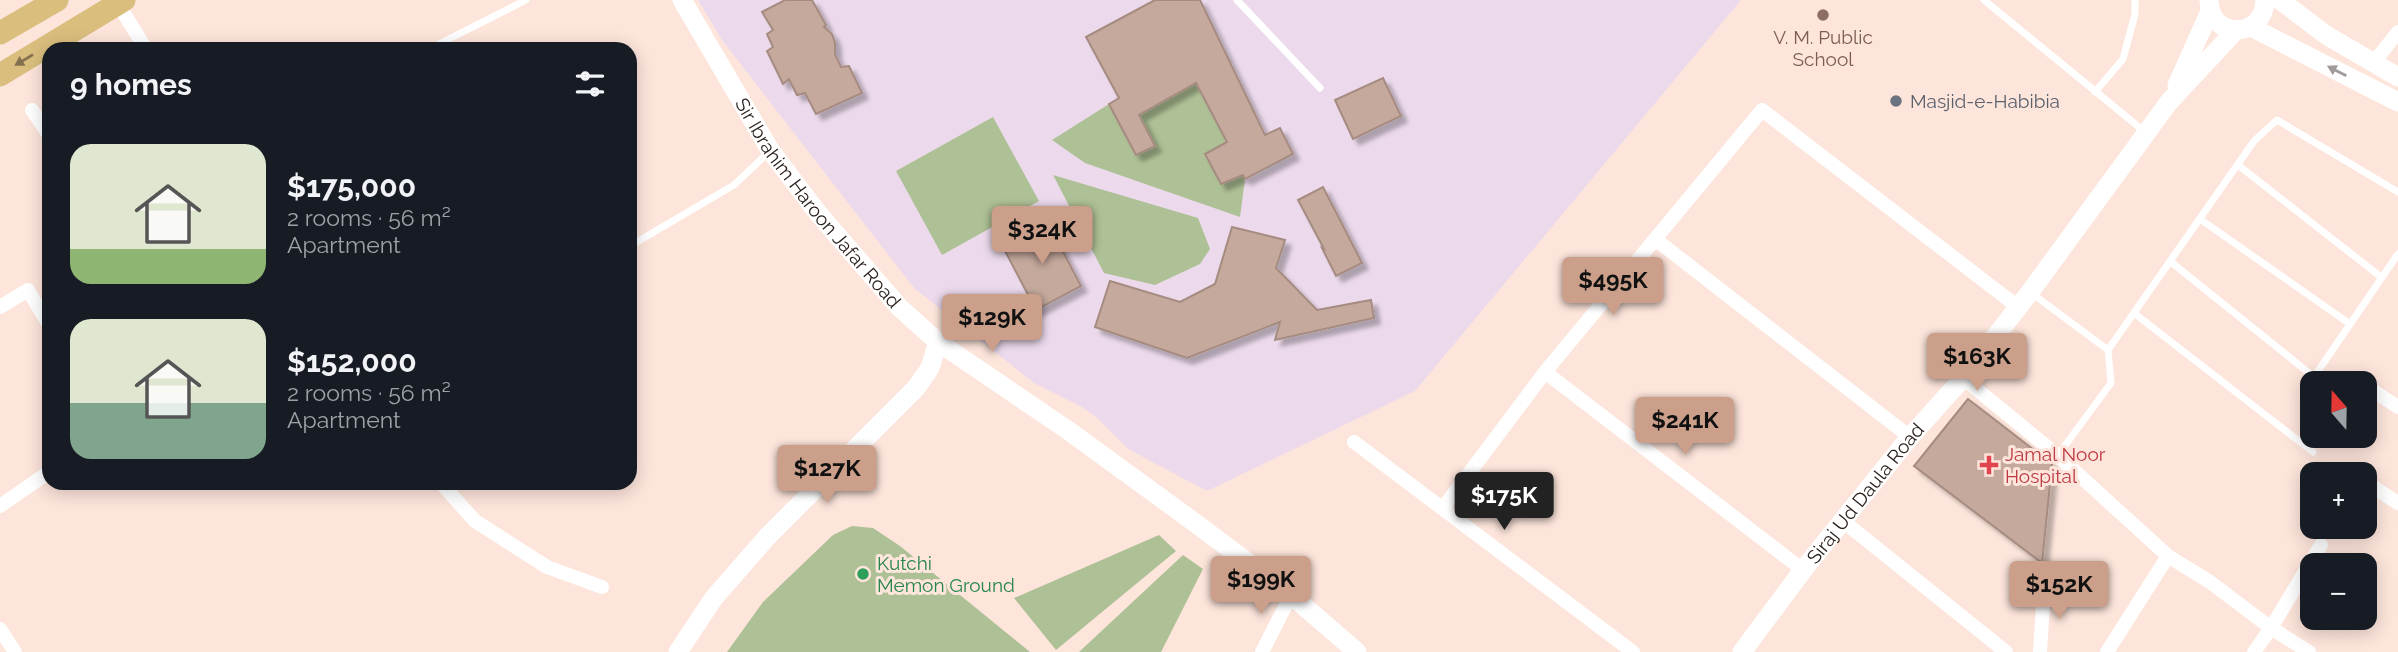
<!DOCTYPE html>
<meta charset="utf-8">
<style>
:root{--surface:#171b24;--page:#242831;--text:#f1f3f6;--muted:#9ea1a6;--accent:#cb9f8a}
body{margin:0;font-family:Raleway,sans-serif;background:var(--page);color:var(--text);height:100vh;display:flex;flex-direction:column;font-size:26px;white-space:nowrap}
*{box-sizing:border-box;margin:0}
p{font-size:23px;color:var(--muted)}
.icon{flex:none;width:38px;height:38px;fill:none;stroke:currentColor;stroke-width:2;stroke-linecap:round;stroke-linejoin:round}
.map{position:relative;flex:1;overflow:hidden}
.sheet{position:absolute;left:42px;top:42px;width:595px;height:448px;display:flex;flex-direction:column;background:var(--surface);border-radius:21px;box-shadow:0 4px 18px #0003}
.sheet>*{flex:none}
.needle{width:46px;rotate:340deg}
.tools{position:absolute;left:2300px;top:371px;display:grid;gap:14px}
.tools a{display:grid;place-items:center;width:77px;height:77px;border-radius:14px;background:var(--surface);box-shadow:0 4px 18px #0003;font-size:35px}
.price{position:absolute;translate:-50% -60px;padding:0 16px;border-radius:7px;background:var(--accent);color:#111;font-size:23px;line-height:46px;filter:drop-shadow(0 2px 4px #0008)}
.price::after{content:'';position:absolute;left:50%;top:42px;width:21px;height:16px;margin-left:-10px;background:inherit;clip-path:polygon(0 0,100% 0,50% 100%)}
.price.on{background:#222;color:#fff}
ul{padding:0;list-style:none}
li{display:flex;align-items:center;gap:21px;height:175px;padding:0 28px}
li span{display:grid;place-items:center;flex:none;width:196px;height:140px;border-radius:21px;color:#555}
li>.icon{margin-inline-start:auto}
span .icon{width:84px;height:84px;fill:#fffc;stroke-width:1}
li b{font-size:30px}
h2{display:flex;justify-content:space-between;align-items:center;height:84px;padding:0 28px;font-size:30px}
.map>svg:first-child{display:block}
.education{fill:#ecdaec}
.green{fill:#aec095}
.building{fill:#c5a99d;stroke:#a58b80;stroke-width:2;filter:url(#shadow)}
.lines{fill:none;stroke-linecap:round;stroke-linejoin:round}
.lane{stroke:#fff;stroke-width:7}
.street{stroke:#fff;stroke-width:14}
.secondary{stroke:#fff;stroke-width:19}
.primary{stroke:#dabe7e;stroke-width:23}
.oneway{fill:#83704e}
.oneway2{fill:#a09b99}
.education-dot{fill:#8d6e63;stroke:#fde5db;stroke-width:2.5}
.worship-dot{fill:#6b7280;stroke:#fde5db;stroke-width:2.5}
.health-dot{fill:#e0444e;stroke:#fde5db;stroke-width:2.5}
.leisure-dot{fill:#2e9e5b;stroke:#fde5db;stroke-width:2.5}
.labels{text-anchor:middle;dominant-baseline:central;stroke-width:6;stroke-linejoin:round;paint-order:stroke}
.education-label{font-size:19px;fill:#785e54;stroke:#fde5db}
.worship-label{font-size:19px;fill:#5b616d;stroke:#fde5db;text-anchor:start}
.street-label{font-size:19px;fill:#2c211d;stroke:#fde5db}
.health-label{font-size:19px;fill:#be3a42;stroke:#fde5db;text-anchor:start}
.leisure-label{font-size:19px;fill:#27864d;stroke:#fde5db;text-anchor:start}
</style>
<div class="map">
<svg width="2398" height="652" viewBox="0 0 2398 652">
<defs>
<filter id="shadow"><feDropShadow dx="6" dy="6" stdDeviation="2" flood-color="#0004"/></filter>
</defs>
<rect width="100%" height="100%" fill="#fde5db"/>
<path class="education" d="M698 0H1741L1415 391 1207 491 1128 449 1096 417 1082 407 1034 383 914 288 722 40Z"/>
<path class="green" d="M1196 83 1227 142 1205 155 1221 184 1243 175 1245 179 1240 217 1085 163 1052 140 1109 104 1136 154 1155 146 1139 115Z
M993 117 1039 201 942 255 896 171Z
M1053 175 1198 218 1210 249 1200 264 1155 285 1104 273Z
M852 526 873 528 900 546 1030 652H727L763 602 833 535Z
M1159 535 1176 551 1056 650 1014 598Z
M1183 555 1203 569 1161 652H1079Z"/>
<path class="building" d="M785 0H812L826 25 824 27 832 34 835 43V54L841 67 849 66 862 93 816 114 805 93 797 95 789 79 783 84 767 51 773 47 767 34 773 30 762 12Z
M1155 0H1200L1265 135 1280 128 1293 154 1245 179 1243 175 1221 184 1205 154 1227 142 1196 83 1139 115 1155 146 1136 155 1109 104 1119 98 1086 37Z
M1383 78 1401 116 1353 139 1335 100Z
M1323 187 1362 263 1336 276 1322 248 1324 249 1298 200Z
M1048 223 1081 286 1036 310 1003 247Z
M1232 227 1285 240 1276 268 1317 310 1371 300 1374 318 1275 340 1280 322 1187 358 1095 327 1110 281 1180 302 1215 284Z
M1968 399 2052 464 2042 563 1914 466Z"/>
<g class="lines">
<path class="lane" d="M1237 0 1320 88
M1984 0 2145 132
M429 49 526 0
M2095 92 2123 59 2135 14V0
M2238 165 2381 277
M2200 219 2350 324
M630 246 734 185 770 151
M2171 262 2314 377 2398 254
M2030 292 2108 350 2111 383 2058 455
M2134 313 2313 452
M2108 350 2254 141 2277 120 2398 192"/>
<path class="street" d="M118 4 146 49
M2374 62 2398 32
M32 110 49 135
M1655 239 1910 437
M0 307 28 290 49 325
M1545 372 1803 570
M1963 378 2057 455 2168 556 2210 582 2271 628 2309 652
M2375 392 2398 407
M1354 442 1633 652
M2364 481 2398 503
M441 483 475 521 547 567 602 587
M0 506 49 472
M1443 508 1545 372 1762 110 2018 307
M1843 521 2006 652
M0 629 15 652
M1262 652 1291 595
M2040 652 2044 589
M2107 652 2168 556
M2254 652 2271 628 2321 545"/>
<g class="secondary">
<path id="s1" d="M682 0 770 150 817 212 899 307 938 342 1069 431 1198 525 1291 595 1357 652"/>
<path d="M2280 0 2326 35 2398 77"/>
<path d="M2209 1C2210 39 2264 40 2265 0"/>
<path d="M2251 27 2398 102"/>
<path d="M2177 85 2210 11"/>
<path d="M678 652 713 599 767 537 916 388 930 368 938 342"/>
<path id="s2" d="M1742 652 1803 570 1910 437 1963 378 2030 292 2169 102 2236 30"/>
</g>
<path class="primary" d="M0 33 57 0
M0 75 124 0"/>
</g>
<defs><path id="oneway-solid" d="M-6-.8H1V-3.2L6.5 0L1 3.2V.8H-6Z" transform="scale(1.75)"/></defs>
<use class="oneway" href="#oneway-solid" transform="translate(24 60) rotate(149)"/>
<use class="oneway2" href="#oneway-solid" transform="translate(2337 71) rotate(-153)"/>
<circle class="education-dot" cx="1823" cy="15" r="7"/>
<circle class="worship-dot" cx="1896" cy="101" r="7"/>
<path class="health-dot" d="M1985.5 454.5h7v7h7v7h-7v7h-7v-7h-7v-7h7z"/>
<circle class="leisure-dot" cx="863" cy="574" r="7"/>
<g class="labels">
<g class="education-label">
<text x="1823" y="37">V. M. Public<tspan x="1823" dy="22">School</tspan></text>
</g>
<g class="worship-label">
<text x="1910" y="101">Masjid-e-Habibia</text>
</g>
<g class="street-label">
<text stroke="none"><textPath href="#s1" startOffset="245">Sir Ibrahim Haroon Jafar Road</textPath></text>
<text stroke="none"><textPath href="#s2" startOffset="201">Siraj Ud Daula Road</textPath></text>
</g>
<g class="health-label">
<text x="2005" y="454">Jamal Noor<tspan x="2005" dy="22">Hospital</tspan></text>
</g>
<g class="leisure-label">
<text x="877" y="563">Kutchi<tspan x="877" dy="22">Memon Ground</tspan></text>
</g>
</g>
</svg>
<div class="tools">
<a><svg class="needle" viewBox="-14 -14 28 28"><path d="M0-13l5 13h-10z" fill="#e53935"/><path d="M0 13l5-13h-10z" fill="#9ea1a6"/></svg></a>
<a>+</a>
<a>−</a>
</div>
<b class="price" style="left:1042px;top:266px">$324K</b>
<b class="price" style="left:1613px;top:317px">$495K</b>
<b class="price" style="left:992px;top:354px">$129K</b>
<b class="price" style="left:1977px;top:393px">$163K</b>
<b class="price" style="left:1685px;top:457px">$241K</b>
<b class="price" style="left:827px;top:505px">$127K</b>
<b class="price on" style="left:1504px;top:532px">$175K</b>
<b class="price" style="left:1261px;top:616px">$199K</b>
<b class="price" style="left:2059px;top:621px">$152K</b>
<section class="sheet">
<h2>9 homes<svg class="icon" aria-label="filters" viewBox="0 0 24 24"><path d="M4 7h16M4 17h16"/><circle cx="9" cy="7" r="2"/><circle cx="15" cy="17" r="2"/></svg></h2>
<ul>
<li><span style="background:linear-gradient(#dfe7d0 75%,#8fb573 0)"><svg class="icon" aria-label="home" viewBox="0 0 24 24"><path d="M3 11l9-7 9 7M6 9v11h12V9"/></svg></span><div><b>$175,000</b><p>2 rooms · 56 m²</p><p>Apartment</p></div></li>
<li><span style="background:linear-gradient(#dfe7d0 60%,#7fa58c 0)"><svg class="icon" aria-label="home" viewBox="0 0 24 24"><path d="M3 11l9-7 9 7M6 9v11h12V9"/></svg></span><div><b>$152,000</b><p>2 rooms · 56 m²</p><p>Apartment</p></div></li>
</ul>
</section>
</div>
